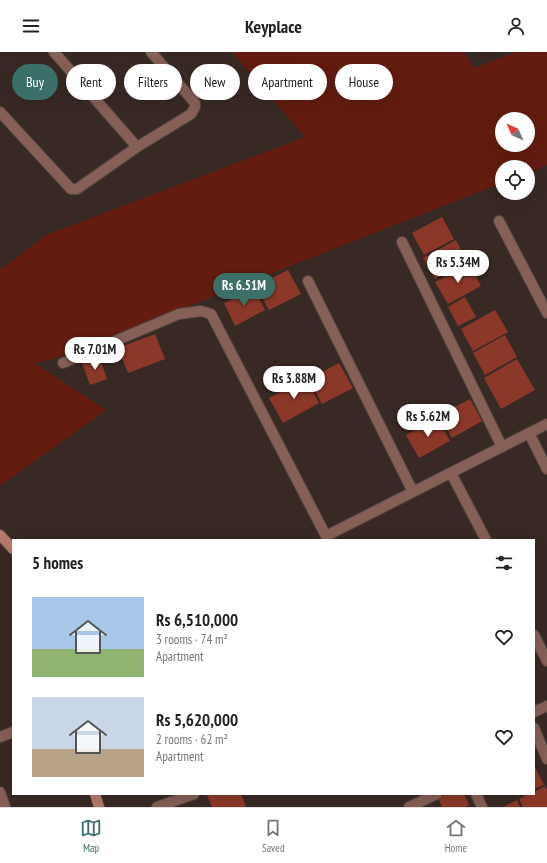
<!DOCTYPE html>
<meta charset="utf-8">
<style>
:root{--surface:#fff;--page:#f6f6f6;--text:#222;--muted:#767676;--line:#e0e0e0;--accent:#3b6f68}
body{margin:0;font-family:"PT Sans Narrow",sans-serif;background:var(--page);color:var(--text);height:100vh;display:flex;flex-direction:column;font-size:15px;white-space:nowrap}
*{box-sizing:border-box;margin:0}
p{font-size:13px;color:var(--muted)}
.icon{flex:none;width:22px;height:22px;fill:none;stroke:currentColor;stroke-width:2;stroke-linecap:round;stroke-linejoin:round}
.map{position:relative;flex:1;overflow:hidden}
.panel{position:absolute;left:12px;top:487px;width:523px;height:256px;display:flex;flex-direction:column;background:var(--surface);border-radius:0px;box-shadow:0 4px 16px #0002}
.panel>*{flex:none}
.hud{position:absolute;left:12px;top:12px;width:523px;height:36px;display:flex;gap:8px}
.needle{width:26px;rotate:315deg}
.tools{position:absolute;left:495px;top:60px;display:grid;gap:8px}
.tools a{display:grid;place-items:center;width:40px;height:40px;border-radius:50%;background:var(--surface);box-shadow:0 4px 16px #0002;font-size:20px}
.price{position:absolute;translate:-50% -34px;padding:0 9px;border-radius:14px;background:#fff;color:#222;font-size:13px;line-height:26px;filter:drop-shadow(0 1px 2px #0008)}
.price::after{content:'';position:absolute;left:50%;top:24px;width:12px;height:9px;margin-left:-6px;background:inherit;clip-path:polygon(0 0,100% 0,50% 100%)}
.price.selected{background:var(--accent);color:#fff}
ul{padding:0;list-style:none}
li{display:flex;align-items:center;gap:12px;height:100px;padding:0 20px}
li span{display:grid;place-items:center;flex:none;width:112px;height:80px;border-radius:0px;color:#555}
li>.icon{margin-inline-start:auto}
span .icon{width:48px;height:48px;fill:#fffc;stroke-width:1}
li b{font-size:17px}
h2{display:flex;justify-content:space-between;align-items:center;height:48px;padding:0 20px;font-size:17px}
.tag{padding:0 14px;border-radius:18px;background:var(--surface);box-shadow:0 4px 16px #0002;font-size:14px;line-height:36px}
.tag.selected{background:var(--accent);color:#fff}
header{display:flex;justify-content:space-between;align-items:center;height:52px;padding:0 20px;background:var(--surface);font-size:18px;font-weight:700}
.tabs{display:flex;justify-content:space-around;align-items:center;height:56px;border-top:1px solid var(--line);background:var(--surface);font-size:11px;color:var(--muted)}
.tabs a{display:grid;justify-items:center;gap:2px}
.tabs .selected{color:var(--accent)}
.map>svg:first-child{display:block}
.green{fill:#631c0f;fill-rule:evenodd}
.building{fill:#8c3828}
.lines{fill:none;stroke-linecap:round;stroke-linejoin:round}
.street-casing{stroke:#544541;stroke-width:12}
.secondary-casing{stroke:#544541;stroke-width:12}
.street{stroke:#865f56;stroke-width:10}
.secondary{stroke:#b7796c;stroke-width:10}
</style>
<header><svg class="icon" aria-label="menu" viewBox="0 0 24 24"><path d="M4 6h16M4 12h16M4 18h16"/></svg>Keyplace<svg class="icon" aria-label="person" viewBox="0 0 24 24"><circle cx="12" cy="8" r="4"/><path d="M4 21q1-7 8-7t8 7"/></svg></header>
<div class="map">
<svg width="547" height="755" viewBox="0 0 547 755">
<rect width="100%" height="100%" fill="#392925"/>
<path class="green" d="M232 0H464L474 16 516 0H547V113L528 121V115H502V131L53 307 34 311 106 358 0 434V216H3L46 183 305 85ZM502 67H528V93H502Z"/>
<path class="building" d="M442 165 454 187 424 203 412 181Z
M456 188 467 210 435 227 423 206Z
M469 212 481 234 448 252 435 230Z
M288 218 301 242 269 258 256 234Z
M254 236 265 258 235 274 224 251Z
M465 245 476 265 458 274 448 255Z
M495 258 508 280 473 299 461 277Z
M155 282 165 307 128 321 118 296Z
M505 283 517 305 485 323 473 301Z
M99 304 107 327 90 333 82 311Z
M517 307 535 338 501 357 484 326Z
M339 311 353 336 322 352 309 327Z
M305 326 319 351 283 371 269 346Z
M470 347 482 369 452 386 440 363Z
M437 366 450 389 419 406 406 383Z
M535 715 544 733 534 737V716Z
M545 734 547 738V755H523L519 747 529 742H534V740Z
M210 742H241L246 754 243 755H212L207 743Z
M447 742H464L469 753 465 755H442L438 746Z
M517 748 520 755H503Z"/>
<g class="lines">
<g class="street-casing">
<path id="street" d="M54 0 137 95
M0 60 71 137H77L137 95 191 62 195 55V51L151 0
M499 169 547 261
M402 190 502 395
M308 229 413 440
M63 311 179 262 201 259 211 262 326 484 547 372
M529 381 547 417
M451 421 486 488
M534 583 547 609
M534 660 547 654
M534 676 547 707
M0 685 13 680
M0 740 5 755
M476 742 482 755
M157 755 194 742
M409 755 437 742"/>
</g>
<g class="secondary-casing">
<path id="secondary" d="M0 483 13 497
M95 742 99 755"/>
</g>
<use href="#street" class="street"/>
<use href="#secondary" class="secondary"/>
</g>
</svg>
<div class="tools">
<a><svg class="needle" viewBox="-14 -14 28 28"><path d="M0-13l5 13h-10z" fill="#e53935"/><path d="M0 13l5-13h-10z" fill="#767676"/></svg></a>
<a><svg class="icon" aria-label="locate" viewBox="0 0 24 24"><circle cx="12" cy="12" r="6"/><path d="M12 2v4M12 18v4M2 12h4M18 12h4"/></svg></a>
</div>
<b class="price" style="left:458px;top:232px">Rs 5.34M</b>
<b class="price selected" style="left:244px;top:255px">Rs 6.51M</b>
<b class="price" style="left:95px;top:319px">Rs 7.01M</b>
<b class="price" style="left:294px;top:348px">Rs 3.88M</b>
<b class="price" style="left:428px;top:386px">Rs 5.62M</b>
<div class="hud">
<a class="tag selected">Buy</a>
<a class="tag">Rent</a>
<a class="tag">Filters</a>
<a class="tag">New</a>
<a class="tag">Apartment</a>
<a class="tag">House</a>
</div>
<section class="panel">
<h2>5 homes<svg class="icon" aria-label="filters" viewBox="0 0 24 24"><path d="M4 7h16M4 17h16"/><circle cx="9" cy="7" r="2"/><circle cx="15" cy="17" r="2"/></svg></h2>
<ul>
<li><span style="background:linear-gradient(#a9c7e8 65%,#8fb573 0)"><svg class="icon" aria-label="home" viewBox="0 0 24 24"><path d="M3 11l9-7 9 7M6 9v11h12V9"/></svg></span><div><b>Rs 6,510,000</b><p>3 rooms · 74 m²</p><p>Apartment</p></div><svg class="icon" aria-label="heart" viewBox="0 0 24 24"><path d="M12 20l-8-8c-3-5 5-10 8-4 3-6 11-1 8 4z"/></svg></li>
<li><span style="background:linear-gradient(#c9d6e8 65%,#b9a48a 0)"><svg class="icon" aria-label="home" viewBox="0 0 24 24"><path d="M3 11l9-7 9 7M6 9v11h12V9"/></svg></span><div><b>Rs 5,620,000</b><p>2 rooms · 62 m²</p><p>Apartment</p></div><svg class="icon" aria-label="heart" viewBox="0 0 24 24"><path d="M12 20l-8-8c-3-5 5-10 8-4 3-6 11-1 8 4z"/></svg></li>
</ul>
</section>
</div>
<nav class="tabs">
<a class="selected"><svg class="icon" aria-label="map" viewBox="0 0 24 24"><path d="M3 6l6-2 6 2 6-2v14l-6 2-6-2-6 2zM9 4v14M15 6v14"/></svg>Map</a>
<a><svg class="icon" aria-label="saved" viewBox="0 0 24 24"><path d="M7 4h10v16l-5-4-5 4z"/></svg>Saved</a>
<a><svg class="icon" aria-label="home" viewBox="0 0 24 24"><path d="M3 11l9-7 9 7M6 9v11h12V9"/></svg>Home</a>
</nav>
